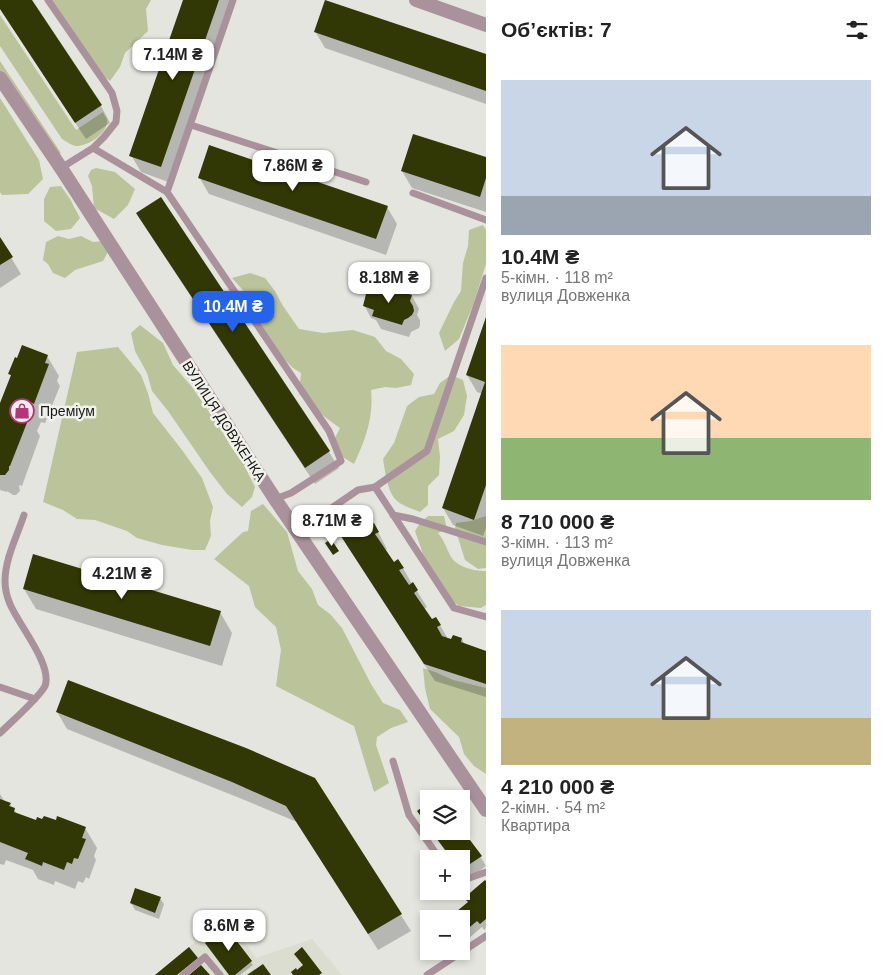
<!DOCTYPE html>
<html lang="uk">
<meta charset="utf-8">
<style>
:root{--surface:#fff;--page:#f6f6f6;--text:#222;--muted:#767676;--accent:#2563eb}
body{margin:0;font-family:Arial,sans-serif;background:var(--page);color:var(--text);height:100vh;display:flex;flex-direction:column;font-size:19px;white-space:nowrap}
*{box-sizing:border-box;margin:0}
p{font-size:16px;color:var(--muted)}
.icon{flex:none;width:28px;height:28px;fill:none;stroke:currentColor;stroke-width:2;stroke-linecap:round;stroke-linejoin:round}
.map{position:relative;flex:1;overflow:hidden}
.side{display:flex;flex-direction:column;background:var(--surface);width:400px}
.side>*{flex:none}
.tools{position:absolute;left:420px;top:790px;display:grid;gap:10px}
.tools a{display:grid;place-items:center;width:50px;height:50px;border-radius:0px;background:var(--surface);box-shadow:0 2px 8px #0003;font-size:25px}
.price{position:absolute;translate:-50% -42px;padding:0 11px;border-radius:10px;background:#fff;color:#222;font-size:16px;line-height:32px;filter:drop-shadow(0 1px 2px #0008)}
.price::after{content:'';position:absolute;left:50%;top:30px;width:15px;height:11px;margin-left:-8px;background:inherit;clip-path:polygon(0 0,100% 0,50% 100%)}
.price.current{background:var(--accent);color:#fff}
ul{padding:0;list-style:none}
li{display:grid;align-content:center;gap:10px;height:265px;padding:0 15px}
li span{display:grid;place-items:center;height:155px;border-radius:0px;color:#555}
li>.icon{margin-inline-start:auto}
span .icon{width:90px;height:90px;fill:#fffc;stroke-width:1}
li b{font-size:21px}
h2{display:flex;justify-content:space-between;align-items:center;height:60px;padding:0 15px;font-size:21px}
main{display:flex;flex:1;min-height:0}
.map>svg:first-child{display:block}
.built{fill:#daddcf}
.green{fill:#bbc39a}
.shadow{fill:#0003}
.building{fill:#313805}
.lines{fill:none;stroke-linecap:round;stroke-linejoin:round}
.lane{stroke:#aa929c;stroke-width:7}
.street{stroke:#aa929c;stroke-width:14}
.labels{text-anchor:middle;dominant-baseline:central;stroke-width:5;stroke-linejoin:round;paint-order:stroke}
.poi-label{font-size:14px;fill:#181816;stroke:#f1f2ec;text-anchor:start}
.street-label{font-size:14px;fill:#181816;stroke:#f1f2ec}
</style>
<main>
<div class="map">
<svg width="486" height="975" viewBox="0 0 486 975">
<rect width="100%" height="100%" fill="#e4e5df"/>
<path class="built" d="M227 916 256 958 312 939 342 975H155Z"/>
<path class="green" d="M49 0H151L146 9 148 31 125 53 120 67 110 81 102 75Z
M0 15 76 130 103 112C103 113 107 119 107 119 109 133 88 146 76 146 71 145 67 142 62 139L0 46Z
M0 61 61 153 59 154 53 150 0 71Z
M0 98 39 160 43 179 28 194 2 195 0 192Z
M96 168 115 172 135 189 128 205 114 219 94 208 92 186 88 176 91 170Z
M61 186 70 199 80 218 71 229 56 231 44 221V199L50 187Z
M483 225 486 230V264L473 305 459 339 445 351 439 333 454 302 461 291 463 263 468 246 469 230Z
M58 236 69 239 81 236 93 242 105 241 110 248 103 261 75 270 65 278 53 273 48 264 43 260 46 242Z
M250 273 265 278 275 291 283 306 299 329 323 333 353 330 375 337 386 351 401 359 414 374 411 385 396 388 385 387 371 390C374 417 365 441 354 464L341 456 335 438 340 428C325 418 312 406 299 394L301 373 293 368 282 357 259 328V310L251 299 232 278Z
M140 325 163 343 173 365 192 387 219 426 231 447 243 463 255 487 252 497 242 507 227 494 210 472 168 411 152 391 147 373 135 351 131 333Z
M118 347 141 375 148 393 153 413 182 450 202 478 213 507 210 521 211 536 205 550H192L162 545 137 538 127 531 95 520 77 519 63 510 43 502 77 352Z
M451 375 463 380 467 396 464 415 454 431 438 439 440 457 439 475 428 486V505L420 512C413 509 402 506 396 500 387 491 385 470 383 459L394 443 407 406 419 397 434 394 440 383Z
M263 504 287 532 298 571 312 589 318 605 330 614 342 628 371 684 383 703 400 710 408 722 391 728 377 737 376 745 389 783 374 792 354 726 276 686 281 650 276 627 255 607 249 586 214 559 243 532 248 531 251 511Z
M428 516H444L447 529 438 533C444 540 446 547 450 555 456 567 473 571 486 571V605L481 608 459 606 444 594 425 560 415 531 420 523Z
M486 516V568L478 569 465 560 455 528 456 523 471 521Z
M423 668 435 672 453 680 486 688V774L474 766 464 754 459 737 430 709 425 688Z"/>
<path class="shadow" d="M0 0H31L101 106 110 123 86 139 0 9Z
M184 0H234L171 183 141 172 131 155Z
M315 31 486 56V104L325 48Z
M486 158V212L412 188 402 171Z
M199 177 387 207 397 224 386 255 209 194Z
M137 214 329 452 339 468 315 484 147 230Z
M0 239 21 274 0 288Z
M381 291 412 296 419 309 417 315 420 320V325L419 328 411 332 409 337 381 329 376 320 371 318 364 305Z
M486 320V528L483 536 453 525 443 508 483 394 477 392 467 375Z
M47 356 59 376 57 381 60 386 45 423 41 422 37 431 40 436 22 486 19 485 20 491 16 495H13L7 491V492L0 490V407L12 377 10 374Z
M370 527 378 532 387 549 385 550 394 564 403 568 412 584H413L417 591 427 607 424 609 431 621 440 625 448 639 452 640 462 639 465 645 486 652V697L435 681 346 544Z
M24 589 220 612 232 633 222 666 36 609Z
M57 712 314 779 411 931 378 950 297 822 242 799 67 729Z
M0 794 5 802 10 804 17 814 37 821 85 828 97 848 94 856 96 860 89 879 86 877 83 883 78 881 75 889 55 881 54 885 38 879 33 870 6 860 4 865 0 864Z
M431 831H461L480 856 486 866 467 880 461 872V859H451Z
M486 883V928L484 930 482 927 469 938 461 929 469 903Z
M160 898 164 904 159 919 135 910 131 903Z
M226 929 253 965 240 975H230Z"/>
<path class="building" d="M0 0H32L102 105 75 123 0 9Z
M183 0H219L161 167 129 156Z
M325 0 486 54V91L314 32Z
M413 134 486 157V178L480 197 401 171Z
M209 145 388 206 376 239 198 178Z
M161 197 330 451 305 468 136 213Z
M0 237 13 257 0 265Z
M382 285 412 295 410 301 413 306 414 311 412 315 408 318 404 320 402 325 372 316 374 310 363 306 368 286 380 290Z
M486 317V485L474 520 442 508 485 382 466 375Z
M22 345 48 355 45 363 49 364 34 404 30 402 25 413 30 415 10 466H9V470L5 475H0V403L11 375 8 374 15 357 17 358Z
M360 510 370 525 374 523 379 532 375 534 394 562 398 559 404 568 399 570 409 585 413 582 418 590 414 593 432 619 436 617 441 625 437 627 442 636 451 639 453 635 462 638 461 642 486 651V684L424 664 335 527Z
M331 539 339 551 333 555 325 543Z
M33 554 221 611 210 646 23 589Z
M68 680 246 748 315 778 402 914 368 934 286 806 232 782 56 712Z
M0 799 11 803 9 806 15 808 14 812 36 820 37 817 42 819 44 816 56 820 57 816 86 827 82 838 86 839 78 859 74 858 72 864 67 862 64 870 43 862 42 866 25 859 28 853 0 842Z
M429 802V828L417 811Z
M461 828 482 856 461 870V859H452L431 831H461Z
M485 880 486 881V919L480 924 477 921 464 932 461 929V919H453L451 916 468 902 464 898Z
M135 888 161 897 155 913 130 903Z
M226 927 252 961 235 975H229L205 943Z
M189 947 198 958 177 975H155Z
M302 947 322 973 319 975H293L291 972 296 968 297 970 303 965 294 954Z
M263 964 271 975H247Z
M201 965 210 975H189Z"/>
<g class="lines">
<path class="lane" d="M48 0 112 93 117 111 116 122 104 137 93 148 61 168
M191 125 366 182
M93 148 167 192 233 0
M167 192 329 431 341 461 291 493 275 499
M413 193 486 220
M375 487 427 451 486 278
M393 515 413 519 486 542
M297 533 311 522 358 490 375 487 454 608 486 617
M0 687 35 699
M0 733C11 722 39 698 45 686 53 665 18 624 10 604 7 597 5 588 5 581 5 559 17 536 24 515
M393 761 409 815 440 859
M461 881 486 872
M183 975 205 957 220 975
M427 975 486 936"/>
<path class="street" d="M416 0 486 25
M0 78 61 168 275 499 486 810"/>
</g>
<defs>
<g id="shop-ring" transform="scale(1.25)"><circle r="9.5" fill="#f1f2ec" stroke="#b8347a" stroke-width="1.5"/><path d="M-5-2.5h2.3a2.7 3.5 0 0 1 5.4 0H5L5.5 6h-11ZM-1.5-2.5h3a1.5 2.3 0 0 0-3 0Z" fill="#b8347a"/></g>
</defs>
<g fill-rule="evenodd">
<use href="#shop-ring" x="22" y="411"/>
</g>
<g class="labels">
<g class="poi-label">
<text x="40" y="411">Преміум</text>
</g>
<g class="street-label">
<text transform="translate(224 421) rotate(57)">ВУЛИЦЯ ДОВЖЕНКА</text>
</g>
</g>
</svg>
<div class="tools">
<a><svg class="icon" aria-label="layers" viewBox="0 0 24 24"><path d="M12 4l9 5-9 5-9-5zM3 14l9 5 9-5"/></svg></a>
<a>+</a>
<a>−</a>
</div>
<b class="price" style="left:173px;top:81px">7.14M ₴</b>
<b class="price" style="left:293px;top:192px">7.86M ₴</b>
<b class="price" style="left:389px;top:304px">8.18M ₴</b>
<b class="price current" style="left:233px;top:333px">10.4M ₴</b>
<b class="price" style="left:332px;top:547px">8.71M ₴</b>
<b class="price" style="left:122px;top:600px">4.21M ₴</b>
<b class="price" style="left:229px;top:952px">8.6M ₴</b>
</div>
<section class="side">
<h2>Об’єктів: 7<svg class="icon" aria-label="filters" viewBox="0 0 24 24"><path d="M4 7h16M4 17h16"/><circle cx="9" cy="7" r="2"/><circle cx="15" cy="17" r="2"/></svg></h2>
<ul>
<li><span style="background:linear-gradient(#c9d6e8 75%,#9aa5b1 0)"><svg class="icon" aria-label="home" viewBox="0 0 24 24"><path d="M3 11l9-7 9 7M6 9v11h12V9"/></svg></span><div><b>10.4M ₴</b><p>5-кімн. · 118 m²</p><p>вулиця Довженка</p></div></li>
<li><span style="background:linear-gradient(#ffd9b3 60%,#8fb573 0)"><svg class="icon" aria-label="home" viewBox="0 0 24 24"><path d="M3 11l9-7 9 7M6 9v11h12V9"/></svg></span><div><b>8 710 000 ₴</b><p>3-кімн. · 113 m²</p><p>вулиця Довженка</p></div></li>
<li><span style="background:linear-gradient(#c9d6e8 70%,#c2b280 0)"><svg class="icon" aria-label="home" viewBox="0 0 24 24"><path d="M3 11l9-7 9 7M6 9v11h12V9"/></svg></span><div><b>4 210 000 ₴</b><p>2-кімн. · 54 m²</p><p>Квартира</p></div></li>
</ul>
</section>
</main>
